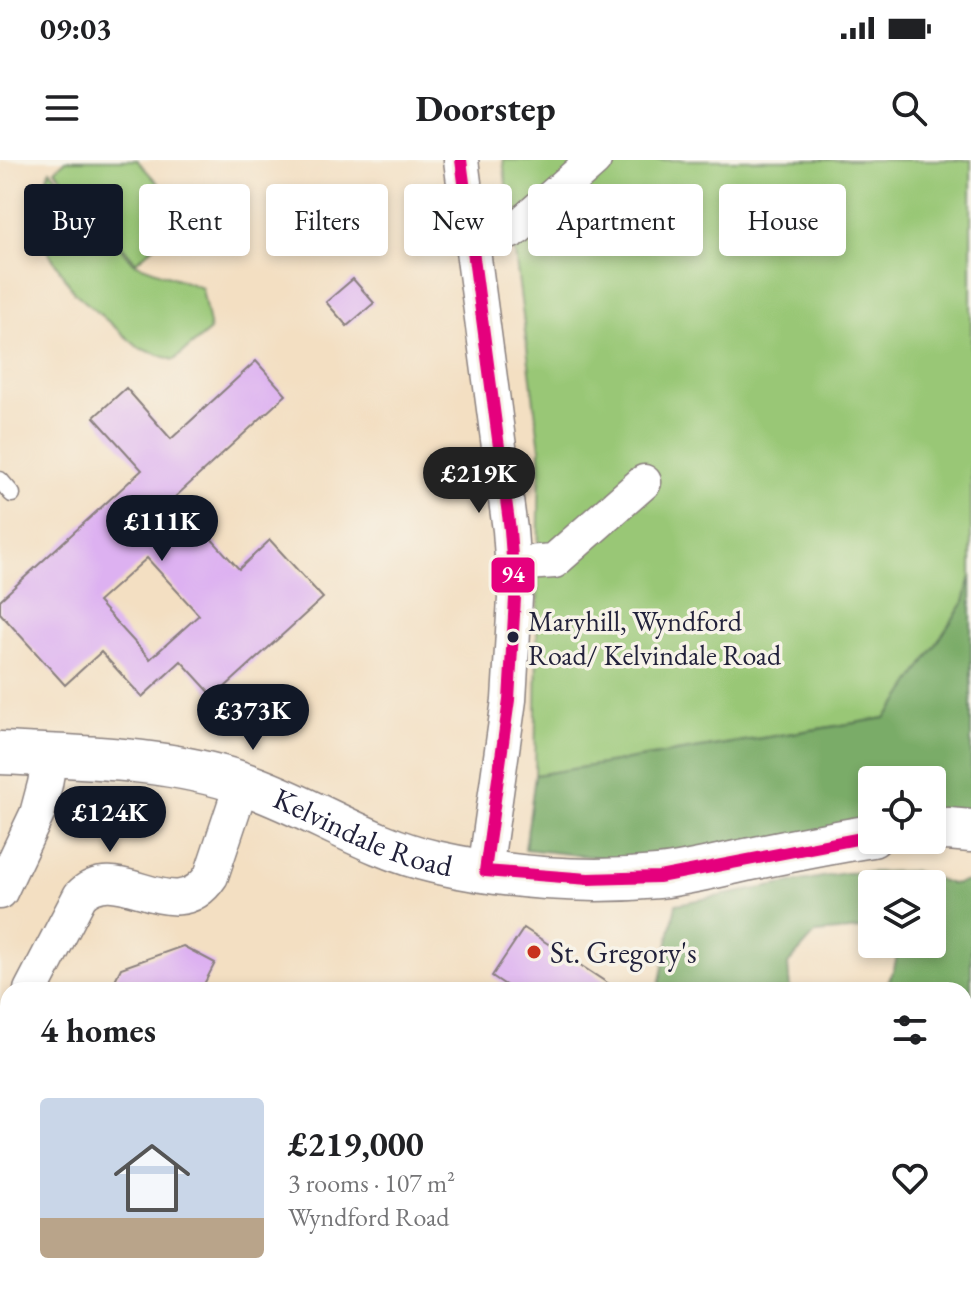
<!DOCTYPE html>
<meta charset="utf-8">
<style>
:root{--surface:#fff;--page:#f6f6f6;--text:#202124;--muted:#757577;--line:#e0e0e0;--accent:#111827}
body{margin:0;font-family:"EB Garamond",serif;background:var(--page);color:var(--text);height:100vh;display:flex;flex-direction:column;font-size:30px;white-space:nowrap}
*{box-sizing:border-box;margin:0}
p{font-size:26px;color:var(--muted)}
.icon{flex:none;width:44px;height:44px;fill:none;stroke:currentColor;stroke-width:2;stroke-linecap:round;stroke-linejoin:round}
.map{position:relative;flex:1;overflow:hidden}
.drawer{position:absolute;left:0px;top:822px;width:972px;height:314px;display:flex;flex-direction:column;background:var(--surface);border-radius:24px 24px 0 0;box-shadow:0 4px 12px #0003}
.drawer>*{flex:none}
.top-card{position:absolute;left:24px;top:24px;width:924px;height:72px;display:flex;gap:16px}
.fabs{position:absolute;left:858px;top:606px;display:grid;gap:16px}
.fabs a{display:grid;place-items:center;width:88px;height:88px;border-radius:8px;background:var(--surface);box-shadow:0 4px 12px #0003;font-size:40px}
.price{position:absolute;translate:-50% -68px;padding:0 18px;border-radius:28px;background:var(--accent);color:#fff;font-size:26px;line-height:52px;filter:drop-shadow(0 2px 4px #0008)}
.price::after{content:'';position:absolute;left:50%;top:48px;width:24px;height:18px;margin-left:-12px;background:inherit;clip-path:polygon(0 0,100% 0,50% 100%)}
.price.current{background:#222;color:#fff}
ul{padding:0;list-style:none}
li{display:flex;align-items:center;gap:24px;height:200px;padding:0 40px}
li+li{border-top:2px solid var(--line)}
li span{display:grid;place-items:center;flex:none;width:224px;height:160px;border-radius:8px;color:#555}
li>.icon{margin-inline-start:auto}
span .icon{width:96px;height:96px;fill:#fffc;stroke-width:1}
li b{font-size:34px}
h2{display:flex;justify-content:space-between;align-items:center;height:96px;padding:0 40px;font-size:34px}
.chip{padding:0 28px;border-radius:8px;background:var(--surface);box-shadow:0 4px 12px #0003;font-size:28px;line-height:72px}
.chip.current{background:var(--accent);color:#fff}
.status{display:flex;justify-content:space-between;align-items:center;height:56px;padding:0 40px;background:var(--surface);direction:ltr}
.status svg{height:22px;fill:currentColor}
header{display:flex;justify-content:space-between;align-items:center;height:104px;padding:0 40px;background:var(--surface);font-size:36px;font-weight:700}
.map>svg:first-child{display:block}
.green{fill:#99c776;stroke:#5e7458;stroke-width:2}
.forest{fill:#7aac67;stroke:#4e6751;stroke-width:2}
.water{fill:#77abe4;stroke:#4c6690;stroke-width:2}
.building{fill:#ddb1f1;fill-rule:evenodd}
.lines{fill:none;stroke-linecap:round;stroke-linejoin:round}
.service-casing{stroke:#8a807e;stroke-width:19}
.minor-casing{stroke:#8a807e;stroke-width:37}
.tertiary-casing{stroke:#8a807e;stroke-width:45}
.service{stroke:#fff;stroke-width:16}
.minor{stroke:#fff;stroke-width:34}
.tertiary{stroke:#fff;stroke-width:42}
.bus-1-casing{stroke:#f7f3e8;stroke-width:18}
.bus-1{stroke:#e5007d;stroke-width:12}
.bus-dot{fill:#22223b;stroke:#f7f3e8;stroke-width:3}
.poi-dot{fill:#c8321e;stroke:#f7f3e8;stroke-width:3}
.labels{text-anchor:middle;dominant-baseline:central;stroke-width:7;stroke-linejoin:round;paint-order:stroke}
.bus-label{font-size:28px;fill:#22223b;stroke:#f7f3e8;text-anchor:start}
.street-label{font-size:30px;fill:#22223b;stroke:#f7f3e8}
.poi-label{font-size:30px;fill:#22223b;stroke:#f7f3e8;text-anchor:start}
.line-badge{stroke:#f7f3e8;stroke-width:3}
.badge-label{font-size:22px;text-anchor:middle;font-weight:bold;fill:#fff}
</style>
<div class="status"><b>09:03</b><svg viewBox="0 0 49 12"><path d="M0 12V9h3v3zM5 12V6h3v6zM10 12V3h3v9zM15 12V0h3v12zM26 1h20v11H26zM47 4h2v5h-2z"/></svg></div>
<header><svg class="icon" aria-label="menu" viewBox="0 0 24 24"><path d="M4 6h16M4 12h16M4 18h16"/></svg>Doorstep<svg class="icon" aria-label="search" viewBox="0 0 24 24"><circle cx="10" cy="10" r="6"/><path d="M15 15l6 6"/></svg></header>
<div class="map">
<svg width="971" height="1135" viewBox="0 0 971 1135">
<rect width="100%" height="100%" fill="#f7f3e8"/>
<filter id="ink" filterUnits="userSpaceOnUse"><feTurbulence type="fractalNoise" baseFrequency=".0125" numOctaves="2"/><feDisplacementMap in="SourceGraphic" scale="16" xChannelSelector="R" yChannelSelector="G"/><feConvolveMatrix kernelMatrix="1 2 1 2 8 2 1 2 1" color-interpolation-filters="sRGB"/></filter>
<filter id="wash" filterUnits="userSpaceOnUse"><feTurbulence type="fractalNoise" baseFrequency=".006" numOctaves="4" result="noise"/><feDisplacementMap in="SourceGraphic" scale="32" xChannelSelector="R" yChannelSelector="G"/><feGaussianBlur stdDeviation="1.8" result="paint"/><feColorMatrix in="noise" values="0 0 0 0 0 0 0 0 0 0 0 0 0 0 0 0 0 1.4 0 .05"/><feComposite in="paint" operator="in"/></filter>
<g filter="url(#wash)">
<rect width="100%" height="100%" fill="#f3dfc2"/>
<path class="green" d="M66 0H137L188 57 136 102 55 10Z
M503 0H971V417L964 442 899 541 885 558 535 615 540 289Z
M50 10 134 103 202 128 210 170 174 200 139 188 74 132 46 88 37 44Z"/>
<path class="forest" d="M971 417V649L932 654V620H872V662L648 703 525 689 535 615 885 558 899 541 964 442Z
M915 711 951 724 971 721V850L964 864V830H881C893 820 897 799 899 784H932V724H872V768L816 773 788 804 790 830H658L676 744 844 713Z
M471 1128H680L679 1135H467Z"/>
<path class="water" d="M971 850V1034L964 1045V864Z
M807 1128H906L901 1135H802Z"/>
<g id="blocks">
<path class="building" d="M353 119 374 143 347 166 326 142Z
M256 201 286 235 174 338 239 409 270 380 323 438 214 537 181 501 142 537 101 492 65 525 0 453V440L142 310 94 257 126 228 171 279ZM147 398 199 455 150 499 98 442Z
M524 768 618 830H513L492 816Z
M183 786 215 803 201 830H110L121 808Z"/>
</g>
</g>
<g filter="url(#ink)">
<use href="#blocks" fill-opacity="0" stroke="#8a807e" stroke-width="2"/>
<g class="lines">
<g class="service-casing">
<path id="service" d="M0 320 12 334"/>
</g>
<g class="minor-casing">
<path id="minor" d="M461 0 510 370 515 438 509 540 485 711
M472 79 509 72 517 68 594 0
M513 404 554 401 644 322
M0 732 37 654 45 624 50 595
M31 830 80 736C118 696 174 772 211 716L242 623
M0 890 8 875
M0 997 8 1015
M172 1128V1135"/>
</g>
<g class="tertiary-casing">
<g id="tertiary">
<path id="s1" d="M0 593C83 597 166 597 245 624 310 646 368 687 435 702 506 718 585 724 658 717 686 714 714 707 741 701 785 692 828 683 872 676"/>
<path d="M932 670 948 669 971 671"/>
</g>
</g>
<use href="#service" class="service"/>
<use href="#minor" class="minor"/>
<use href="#tertiary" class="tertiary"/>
<g class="bus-1-casing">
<path id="bus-1" d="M461 0 510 370 515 438 509 540 485 711
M485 711 588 719 659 717 872 676"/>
</g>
<use href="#bus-1" class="bus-1"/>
</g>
</g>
<circle class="bus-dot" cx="513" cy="477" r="7"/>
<circle class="poi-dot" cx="534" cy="792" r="8"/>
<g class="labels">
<g class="bus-label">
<text x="528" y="461">Maryhill, Wyndford<tspan x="528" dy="34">Road/ Kelvindale Road</tspan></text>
</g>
<g class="street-label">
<text stroke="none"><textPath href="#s1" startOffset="376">Kelvindale Road</textPath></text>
</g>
<g class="poi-label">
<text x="550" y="792">St. Gregory's</text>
</g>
</g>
<rect class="line-badge" x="490" y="396" width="46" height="38" rx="8" fill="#e5007d"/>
<g class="badge-label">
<text x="513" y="422">94</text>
</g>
</svg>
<div class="fabs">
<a><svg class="icon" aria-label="locate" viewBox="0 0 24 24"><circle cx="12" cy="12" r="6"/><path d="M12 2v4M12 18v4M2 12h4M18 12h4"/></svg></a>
<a><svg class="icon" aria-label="layers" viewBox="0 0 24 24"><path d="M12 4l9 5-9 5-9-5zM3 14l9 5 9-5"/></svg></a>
</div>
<b class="price current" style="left:479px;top:355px">£219K</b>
<b class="price" style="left:162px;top:403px">£111K</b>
<b class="price" style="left:253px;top:592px">£373K</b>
<b class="price" style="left:110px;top:694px">£124K</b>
<div class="top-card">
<a class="chip current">Buy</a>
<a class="chip">Rent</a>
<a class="chip">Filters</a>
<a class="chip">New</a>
<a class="chip">Apartment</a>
<a class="chip">House</a>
</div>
<section class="drawer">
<h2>4 homes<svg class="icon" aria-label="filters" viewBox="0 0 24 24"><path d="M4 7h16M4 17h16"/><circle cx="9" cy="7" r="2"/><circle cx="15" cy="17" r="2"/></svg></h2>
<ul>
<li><span style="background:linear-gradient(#c9d6e8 75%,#b9a48a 0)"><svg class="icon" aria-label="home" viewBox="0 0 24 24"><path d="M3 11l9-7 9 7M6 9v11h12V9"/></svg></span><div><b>£219,000</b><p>3 rooms · 107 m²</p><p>Wyndford Road</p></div><svg class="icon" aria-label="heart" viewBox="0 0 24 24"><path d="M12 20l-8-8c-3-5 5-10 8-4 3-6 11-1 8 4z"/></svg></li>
</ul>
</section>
</div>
